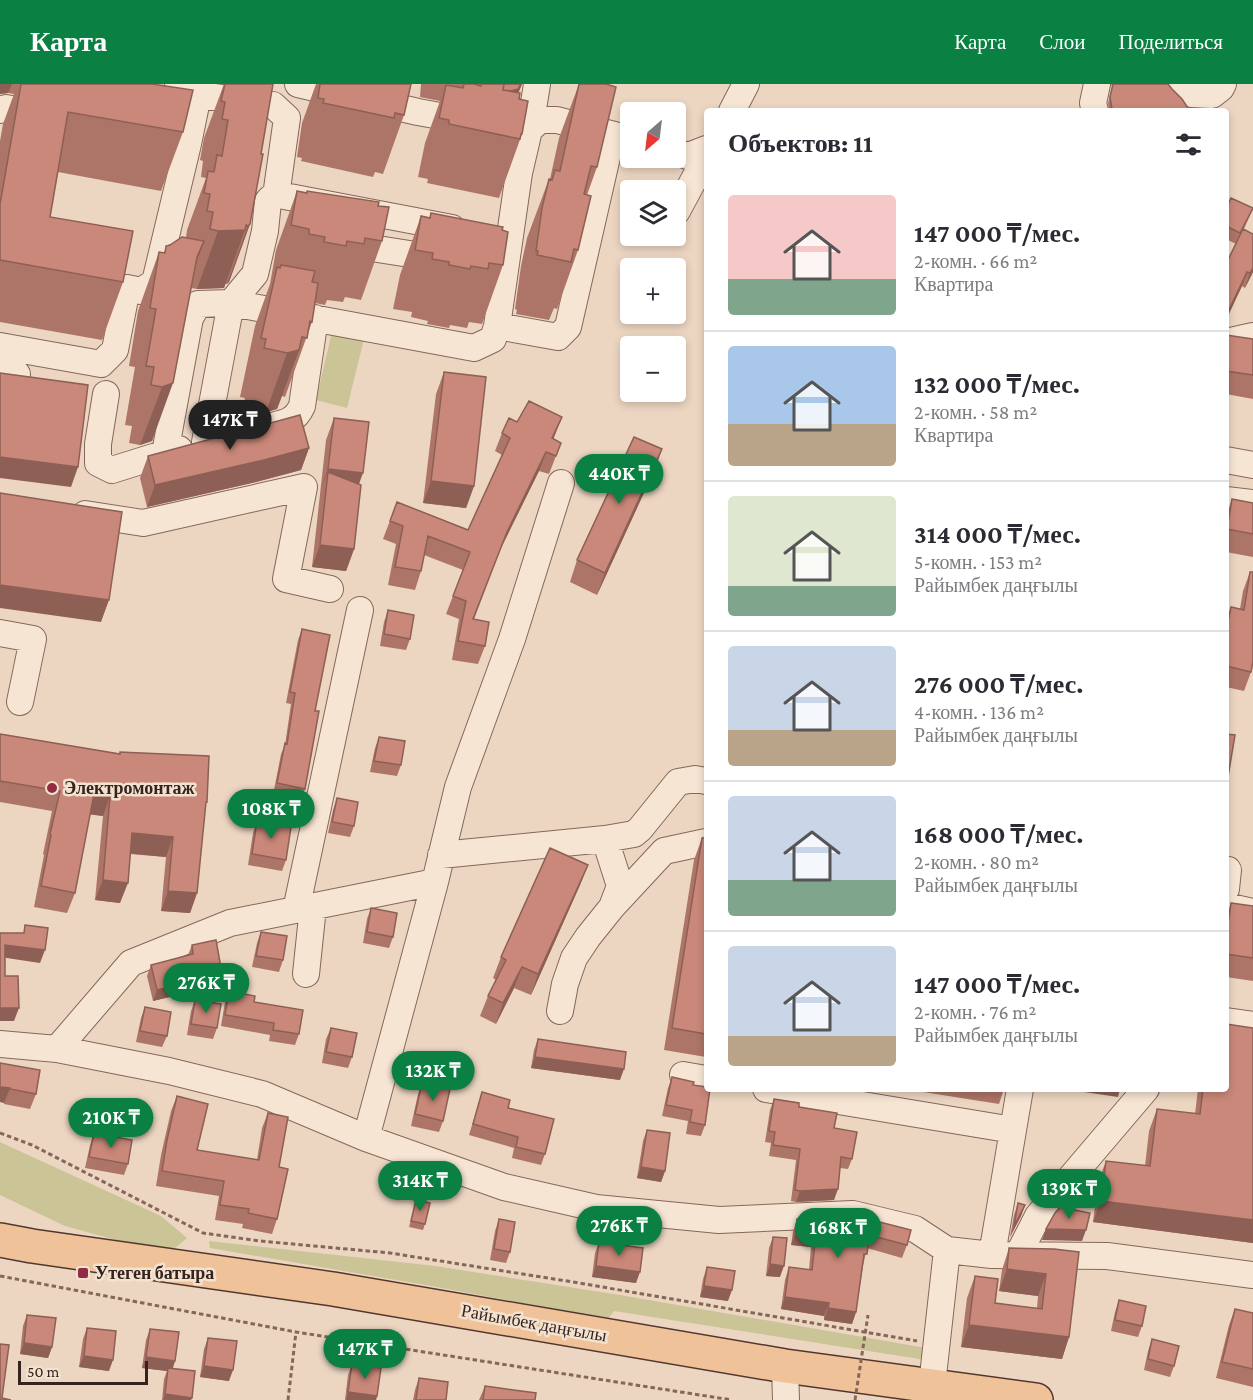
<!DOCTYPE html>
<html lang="ru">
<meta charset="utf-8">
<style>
:root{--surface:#fff;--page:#f2f2f3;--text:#2b2b33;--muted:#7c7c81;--line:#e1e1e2;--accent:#0b8043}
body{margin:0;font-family:"Crimson Pro",serif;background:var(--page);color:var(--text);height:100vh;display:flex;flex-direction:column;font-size:22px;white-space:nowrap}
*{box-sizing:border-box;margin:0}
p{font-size:20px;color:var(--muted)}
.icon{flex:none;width:33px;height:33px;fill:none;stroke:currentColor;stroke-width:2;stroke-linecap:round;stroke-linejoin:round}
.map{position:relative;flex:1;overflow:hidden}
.drawer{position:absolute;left:704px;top:24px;width:525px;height:984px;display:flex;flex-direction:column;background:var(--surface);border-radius:6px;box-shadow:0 3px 9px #0003}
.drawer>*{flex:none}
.needle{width:39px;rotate:208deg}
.tools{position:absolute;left:620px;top:18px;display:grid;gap:12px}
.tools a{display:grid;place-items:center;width:66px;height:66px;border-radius:6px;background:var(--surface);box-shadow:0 3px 9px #0003;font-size:30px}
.scale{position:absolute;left:18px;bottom:15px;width:130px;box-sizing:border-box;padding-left:6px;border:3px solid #35241d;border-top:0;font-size:16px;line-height:21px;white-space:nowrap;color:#35241d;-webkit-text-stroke:4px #f4e2d1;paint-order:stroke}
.price{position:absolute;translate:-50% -51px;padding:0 14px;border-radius:21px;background:var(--accent);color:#fff;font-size:20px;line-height:39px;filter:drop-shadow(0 2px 3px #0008)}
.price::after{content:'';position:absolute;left:50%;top:36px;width:18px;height:14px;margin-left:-9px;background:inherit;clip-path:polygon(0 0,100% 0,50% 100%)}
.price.on{background:#222;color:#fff}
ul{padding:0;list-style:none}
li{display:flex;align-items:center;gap:18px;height:150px;padding:0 24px}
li+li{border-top:2px solid var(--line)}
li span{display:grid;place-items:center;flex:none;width:168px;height:120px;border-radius:6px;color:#555}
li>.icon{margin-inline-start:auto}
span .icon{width:72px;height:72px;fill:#fffc;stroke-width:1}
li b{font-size:26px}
h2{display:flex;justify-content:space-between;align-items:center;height:72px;padding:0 24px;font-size:26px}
header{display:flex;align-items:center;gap:36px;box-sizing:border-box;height:84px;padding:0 30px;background:var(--accent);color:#fff}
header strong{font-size:28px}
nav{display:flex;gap:33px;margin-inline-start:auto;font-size:21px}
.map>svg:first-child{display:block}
.green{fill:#cac496}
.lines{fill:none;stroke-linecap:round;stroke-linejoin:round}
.minor-casing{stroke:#85675a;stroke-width:28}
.major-casing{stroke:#53372e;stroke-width:36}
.path{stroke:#85675a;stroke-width:3;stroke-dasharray:4.5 3;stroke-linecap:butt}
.minor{stroke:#f7e5d4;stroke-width:26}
.major{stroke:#efc29a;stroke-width:33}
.path-bridge{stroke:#85675a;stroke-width:3;stroke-dasharray:4.5 3;stroke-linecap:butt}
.wall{fill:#ad7568}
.shaded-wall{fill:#8d5f55}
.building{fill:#c98879;stroke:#8d5f55;stroke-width:1.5}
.poi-dot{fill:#922c43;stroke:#f4e2d1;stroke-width:2}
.labels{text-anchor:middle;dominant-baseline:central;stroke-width:5;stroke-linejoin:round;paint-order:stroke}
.poi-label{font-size:18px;font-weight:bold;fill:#35241d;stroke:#f4e2d1;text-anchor:start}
.street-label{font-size:18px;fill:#35241d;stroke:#f4e2d1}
</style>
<header>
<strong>Карта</strong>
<nav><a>Карта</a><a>Слои</a><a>Поделиться</a></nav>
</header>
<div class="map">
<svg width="1253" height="1316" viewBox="0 0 1253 1316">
<rect width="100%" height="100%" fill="#ecd6c2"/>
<path class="green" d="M332 248 364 255 347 324 316 316Z
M0 1058 161 1132 187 1154 170 1168 134 1161 65 1142 0 1111Z
M209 1157 435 1182 620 1211 932 1265 926 1276 614 1227 608 1235 431 1202 210 1164Z"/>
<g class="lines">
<g class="minor-casing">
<path id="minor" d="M178 0 185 9 273 21 287 34 276 112
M298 0 418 28 467 37
M1180 0 1191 10 1212 11 1221 4 1223 0
M0 26 6 24 44 30
M732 27 746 0
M1095 27 1093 19 1097 0
M509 43 519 39 534 19 537 0
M188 60 198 11
M675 68 688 72 706 65
M677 127 706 73
M346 160 441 175
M497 242 558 253 568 243 612 51
M1226 258 1253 252
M0 262 101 280 115 266 127 204 141 207 155 198 188 60 177 50 148 46
M0 288 17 290
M106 310 98 360V379L112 386 179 365
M263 344C281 339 294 340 302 322L315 234
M205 358 231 219 255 190 265 147 268 117 272 113 279 111 452 144
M165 369 190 234 198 220 231 219 474 264 493 255 497 242 519 89 529 46 540 36H557L630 55
M1226 376 1253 381
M1226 416 1253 419
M85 430 143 439 304 403 286 495 330 505
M0 549 33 555 20 618
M605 755 620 802 612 823
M441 771 605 755 634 750 640 745 678 698 695 695 706 697
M1226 805 1228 786
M1226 822 1253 828
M296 826 360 526
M306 890 313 823
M560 927 565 900 574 874 588 853 612 823 664 767 706 758
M1226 937 1253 941
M0 960 57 965 169 987 262 1010 366 1054 504 1103 596 1124 719 1136 853 1130 915 1145 947 1166 992 1171 1107 1172 1253 1191
M57 965 131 879 230 839 435 798
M683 991 706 995
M766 1005 1013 1046 992 1171
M1013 1046 1020 1005
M366 1054 435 798 458 703 512 555 561 399
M1018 1171 1038 1132 1146 1005
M785 1282 786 1316
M932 1301 947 1166"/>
</g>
<g class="major-casing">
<path id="major" d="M0 1156 32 1162 333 1205 785 1282 1036 1316"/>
</g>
<path class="path" d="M0 1049 32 1061 203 1149 260 1157 390 1169 573 1198 917 1257
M0 1192 296 1248 732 1316
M288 1316 296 1248"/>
<use href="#minor" class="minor"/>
<use href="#major" class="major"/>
<path class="path-bridge" d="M855 1316 868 1231"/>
</g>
<path class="wall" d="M0 0H152L183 48 161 107 58 88 50 133 123 198 102 256 0 238V57L3 40 14 10 8 9 0 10Z
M224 0H273L261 70 250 140 229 198 227 200H225L224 204 197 205 191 204 152 357 140 361 129 359 132 342 125 341 135 283 129 282 138 227 159 168 164 169 166 162 186 154 187 146 206 94 201 93 203 77 200 76 204 54Z
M316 0H411L404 31 383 90 375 88 373 93 301 77 302 74 297 73 302 39Z
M421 0H522L518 9 522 50 499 114 427 99 428 95 418 93 425 59 440 17 420 13Z
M579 0H606L597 83 587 111 578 166 557 225 554 224 549 236 516 230 517 226 515 225 521 182 527 154 549 95H550L559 54Z
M1111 0H1168L1190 27H1109L1108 19 1112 3Z
M297 107 378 122 382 157 361 216 345 213 343 218 327 216 325 221 315 219 312 238 285 313 282 312 277 325 266 328 243 323 245 314 240 313 255 242 270 200 276 166Z
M1253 124 1244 145 1253 188 1245 204 1242 202 1226 236V180L1236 160 1226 155V125Z
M431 129 502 146 503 181 482 240 469 238 467 244 450 241 449 244 427 240 428 237 411 233 412 228 393 225 400 191 421 132 430 134Z
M1226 251 1253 255V315L1226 310Z
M444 288 474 402 466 424 423 419 436 310Z
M334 334 359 400 354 465 346 487 312 483 326 356Z
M502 349 554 355 561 359 549 390 539 387 500 466 474 535 485 562 478 580 452 576 459 535 446 530 463 486 424 471 421 487 415 506 388 501 396 460 383 455 397 418 468 446 502 371 495 367Z
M309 364 301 386 256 398 147 423 140 394 148 372Z
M662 365 654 387 597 511 570 498 577 476Z
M1232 415 1253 419V473L1226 468V433Z
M1250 488 1251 588 1244 607 1226 603V537L1231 523 1240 525 1243 507Z
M388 526 410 555 406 566 380 562 384 538Z
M302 545 315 627 305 705 301 716 273 711 281 670 285 661 291 620 286 619 298 556Z
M0 651 119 670 120 668 205 723 197 809 190 829 161 827 166 773 130 770 120 819 95 816 103 732 90 730 75 809 67 829 34 823 44 771 43 770 52 727 0 718Z
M379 653 401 681 397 692 370 688 375 664Z
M337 714 354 742 350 753 328 749 333 726Z
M257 737 286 776 282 787 248 781 253 749Z
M706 753V973L664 966 694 776 702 754Z
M588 781 580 801 531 911 514 904 496 940 480 932 488 912 496 896 493 894 501 873Z
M1231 819 1253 822V897L1226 893V835Z
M371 824 393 853 389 864 363 859 367 835Z
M261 848 283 876 279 888 252 883 257 859Z
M192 861 217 896 185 901 182 910 153 917 147 892 151 881 188 871Z
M229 907 254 918 299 950 295 961 269 957 270 951 221 942 225 918Z
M195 916 217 944 213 955 187 951 191 927Z
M145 923 167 952 162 963 136 958 141 934Z
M331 944 352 973 348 984 322 979 326 955Z
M1253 944V1159L1093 1138 1098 1098 1106 1077 1145 1082 1149 1047 1157 1025 1195 1030 1198 1005H1226Z
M538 955 620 996 531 984 534 966Z
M0 979 36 1010 30 1025 4 1020Z
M672 993 705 1041 701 1052 686 1050 688 1037 662 1032 668 1004Z
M422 999 443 1037 439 1048 411 1042 418 1010Z
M904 1005H1004L999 1020Z
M482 1008 508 1024 545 1070 541 1081 512 1074 514 1064 469 1051Z
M177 1012 197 1066 257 1076 262 1044 268 1029 279 1083 277 1135 272 1150 242 1144 243 1140 215 1136 219 1112 156 1102 161 1071 171 1027Z
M774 1015 799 1023 834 1044 852 1075 848 1085 840 1084 834 1116 796 1118 791 1117 796 1076 769 1072 771 1059 765 1058 770 1026Z
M647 1046 665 1087 661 1098 637 1094 643 1057Z
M94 1049 128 1080 124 1091 85 1084 90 1061Z
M416 1116 425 1140 423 1146 409 1143Z
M1018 1119 1025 1121 1021 1132 1010 1153 1014 1131Z
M849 1133 907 1161 902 1174 867 1164 863 1182 856 1228 852 1240 824 1236V1232L781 1225 785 1196 789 1183 809 1186 811 1163 791 1161 793 1148 797 1135Z
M499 1135 510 1168 506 1179 490 1176 495 1147Z
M773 1153 780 1193 766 1192 769 1164Z
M599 1158 636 1199 592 1193 595 1169Z
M1009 1164 1054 1165 1069 1253 1062 1275 961 1263 967 1214 975 1192 995 1219 1037 1224 1038 1212 999 1207 1002 1186Z
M707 1183 728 1217 700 1213 703 1195Z
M1119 1216 1142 1242 1138 1253 1111 1247 1115 1228Z
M1235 1225 1253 1229V1303L1216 1294 1229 1241Z
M27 1231 52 1263 48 1274 20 1270 23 1242Z
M87 1244 109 1287 79 1283 83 1255Z
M150 1245 175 1277 173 1284 192 1314 191 1316H162L164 1295 167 1287 142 1284 146 1256Z
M208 1254 229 1297 200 1293 204 1265Z
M1152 1255 1174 1282 1170 1293 1144 1286 1148 1267Z
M352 1280 377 1312 376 1316H345L348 1291Z
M419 1294 446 1316H413L415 1306Z
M485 1302 535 1316H479Z"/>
<path class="shaded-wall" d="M0 0H12L8 9 0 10Z
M522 0 514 20 511 7Z
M250 140 229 198 227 200 248 142Z
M245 146 224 204 197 205 218 147Z
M204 157 183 216 197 173Z
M1253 184V188L1245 204 1250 189Z
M1247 188 1242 202 1226 236 1227 230Z
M299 266 277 325 266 328 287 269Z
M173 299 152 357 140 361 162 303Z
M562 333 555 351 547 369 552 354Z
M309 364 301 386 256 398 147 423 155 401Z
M662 365 654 387 597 511 605 489Z
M546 368 539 387 500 466 507 448Z
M0 373 78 383 71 403 0 394Z
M328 385 363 389 355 411 328 388 320 407Z
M431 397 474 402 466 424 423 419Z
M320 461 354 465 346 487 312 483Z
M0 501 109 516 101 538 0 524Z
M94 710 110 712 103 732 86 730Z
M132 749 173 753 166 773 125 769Z
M588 781 580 801 531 911 538 890Z
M103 796 128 799 120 819 95 816Z
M168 807 197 809 190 829 161 827Z
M5 861 45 866 40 879 0 873Z
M522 883 514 904 496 940 503 919Z
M221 884 217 896 185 901 182 910 153 917 157 906 184 891Z
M0 924H19L14 937H0Z
M535 973 624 985 620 996 531 984Z
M0 1003 10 1004 4 1019 0 1018Z
M1070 1005H1120L1118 1013 1070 1006Z
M641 1083 665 1087 661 1098 637 1094Z
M838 1105 834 1116 796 1118 800 1107Z
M1101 1117 1253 1136V1159L1093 1138Z
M1025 1121 1021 1132 1010 1153 1014 1142Z
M1046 1145 1086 1146 1082 1157 1042 1156Z
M796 1148 816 1150 811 1163 791 1161Z
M770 1180 784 1182 780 1193 766 1192Z
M596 1182 640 1188 636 1199 592 1193Z
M1007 1185 1046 1190 1038 1212 999 1207Z
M704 1202 732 1206 728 1217 700 1213Z
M785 1213 829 1219 824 1232 781 1225Z
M828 1224 856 1228 852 1240 824 1236Z
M969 1241 1069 1253 1062 1275 961 1263Z
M24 1259 52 1263 48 1274 20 1270Z
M84 1272 113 1276 109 1287 79 1283Z
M146 1273 175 1277 171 1288 168 1284 167 1287 142 1284Z
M204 1282 233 1286 229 1297 200 1293Z
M348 1308 377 1312 376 1316H346Z
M165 1310 192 1314 191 1316H163Z"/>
<path class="building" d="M21 0H152L193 6 183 48 68 28 50 133 133 147 123 198 0 176V120Z
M225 0H273L261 70H263L250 140 248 142 246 141 245 146 218 147 210 145 213 128 207 127 210 110 204 109 208 87 214 88 217 71 222 72 228 36 222 35 225 18 221 17Z
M320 0H411L404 31 395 29 394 34 323 19 324 15 318 14Z
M464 0H474L481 2 482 0H504L503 6 520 9 519 15 528 17 522 50H521L520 55 449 40V36L439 34 446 1 463 4Z
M503 0H521L518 5 511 7 503 6 504 0Z
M579 0H606L616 3 597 83 591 82 584 110 591 112 578 166 574 165 571 178 537 171 538 167H536L542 124 549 95 552 96 555 86 560 87Z
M1113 0H1168L1172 5 1182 15 1190 27H1110L1112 25 1110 13Z
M297 107 307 109V107L379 118 378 122 389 123 382 157 365 154 364 160 347 157 346 162 324 158 325 153 309 150V145L291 141Z
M1231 114 1253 124 1240 149 1226 142V125Z
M431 129 503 143 502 146 508 148 503 181 489 179 488 185 471 182 470 185 449 181V178L432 175 433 169 415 166 421 132 430 134Z
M1243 145 1253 150V184L1250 189 1247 188 1227 230 1226 229V180Z
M182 153 204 157 197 173 173 299 162 303 151 301 154 283 146 282 156 225 150 224 159 168 165 169 166 162 170 161Z
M281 181 315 187 312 198 318 199 312 238 310 237 307 254 302 253 299 266 287 269 264 264 266 255 261 254 277 183 280 184Z
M1226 251 1253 255V291L1226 287Z
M444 288 486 293 474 402 431 397Z
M0 289 88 301 78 383 0 373Z
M529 317 562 333 552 354 561 359 556 372 546 368 507 448 473 535 489 538 485 562 458 557 466 517 453 512 470 468 428 452 421 487 395 483 403 442 390 437 397 418 468 446 510 354 502 349 509 334 517 338Z
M300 331 309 364 264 376 155 401 148 372Z
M334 334 369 338 363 389 328 385Z
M634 353 662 365 605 489 577 476Z
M328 388 361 401 354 465 320 461Z
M0 409 122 428 109 516 0 501Z
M1232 415 1253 419V450L1227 445Z
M1250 488H1253V577L1251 588 1226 582V547L1231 523 1244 526Z
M388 526 414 531 410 555 384 550Z
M302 545 330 551 315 627H319L305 705 277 699 285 659 287 660 295 609 290 608Z
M0 650 120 670V668L209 672 207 718H206L197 809 168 807 173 753 132 749 128 799 103 796 110 712 94 710 75 809 41 802 51 751 50 750 60 707 0 697Z
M1226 650 1235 651 1226 705Z
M379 653 405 657 401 681 374 677Z
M337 714 358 718 354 742 332 738Z
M257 737 291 743 286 776 252 770Z
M706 753V950L672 944 702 754Z
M550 764 588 781 538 890 522 883 503 919 488 912 506 876 501 873Z
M1231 819 1253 822V874L1226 870V853Z
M371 824 397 829 393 853 367 848Z
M25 841 48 844 45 866 5 861V892H18L19 924H0V849H24Z
M261 848 287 852 283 876 256 872Z
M216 856 221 884 184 891 186 899 157 906 151 881 193 870 192 861Z
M229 907 255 912 254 918 303 926 299 950 273 946 274 939 225 931Z
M195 916 221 920 217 944 191 940Z
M145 923 171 928 167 952 140 947Z
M1226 940 1253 944V1136L1101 1117 1106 1077 1150 1082 1157 1025 1200 1030 1203 1005H1226Z
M331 944 357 949 352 973 326 968Z
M538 955 626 968 624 985 535 973Z
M0 979 40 986 36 1010 10 1005V1004L0 1003Z
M672 993 694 998 693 1001 706 1003V1005H710L705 1041 690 1038 692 1026 666 1021Z
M422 999 450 1005 443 1037 415 1030Z
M482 1008 510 1016 508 1024 554 1035 545 1070 516 1063 518 1053 473 1040Z
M177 1012 208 1020 197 1066 259 1076 268 1029 288 1033 279 1083 288 1085 277 1135 248 1129 249 1125 220 1121 224 1097 162 1087 167 1056Z
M774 1015 799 1019V1023L837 1029 834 1044 857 1048 852 1075 841 1073 838 1105 800 1107 795 1106 800 1065 773 1061 775 1048 769 1047Z
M647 1046 670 1049 665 1087 641 1083Z
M94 1049 132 1056 128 1080 89 1073Z
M416 1116 430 1119 425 1140 411 1137Z
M1018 1119 1025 1121 1014 1142Z
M1060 1123 1090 1129 1086 1146 1046 1145 1055 1129Z
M849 1133 864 1134 911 1146 907 1161 869 1151 867 1170H864L856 1228 828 1224 829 1219 785 1213 789 1183 812 1186 816 1150 796 1148 797 1135Z
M499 1135 515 1138 510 1168 494 1165Z
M773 1153 787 1154 784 1182 770 1180Z
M599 1158 643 1164 640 1188 596 1182Z
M1009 1164 1054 1165 1079 1168 1069 1253 969 1241 975 1192 998 1195 995 1219 1042 1225 1046 1190 1007 1185Z
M707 1183 735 1187 732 1206 704 1202Z
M1119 1216 1146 1222 1142 1242 1115 1236Z
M1235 1225 1253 1229V1285L1222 1278Z
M27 1231 56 1234 52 1263 24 1259Z
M87 1244 116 1247 113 1276 84 1272Z
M150 1245 179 1248 175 1277 146 1273Z
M208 1254 237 1257 233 1286 204 1282Z
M1152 1255 1179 1262 1174 1282 1148 1275Z
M0 1260 9 1261 2 1314 11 1316H0Z
M352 1280 381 1284 377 1312 348 1308Z
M168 1284 195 1287 192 1314 165 1310Z
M419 1294 448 1298 446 1316H416Z
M485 1302 536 1309 535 1316H483Z"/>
<g class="poi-dot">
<circle cx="52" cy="704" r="6"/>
<rect x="77" y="1183" width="12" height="12" rx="3"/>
</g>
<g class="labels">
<g class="poi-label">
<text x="64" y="704">Электромонтаж</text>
<text x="95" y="1189">Утеген батыра</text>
</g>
<g class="street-label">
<text transform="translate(534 1239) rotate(10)">Райымбек даңғылы</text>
</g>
</g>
</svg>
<div class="tools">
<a><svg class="needle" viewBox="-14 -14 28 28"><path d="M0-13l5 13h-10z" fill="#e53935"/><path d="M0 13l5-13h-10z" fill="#7c7c81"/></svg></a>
<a><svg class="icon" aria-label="layers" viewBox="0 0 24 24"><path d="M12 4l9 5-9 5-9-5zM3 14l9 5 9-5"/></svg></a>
<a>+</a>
<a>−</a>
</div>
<div class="scale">50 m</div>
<b class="price on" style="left:230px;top:367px">147K ₸</b>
<b class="price" style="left:619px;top:421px">440K ₸</b>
<b class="price" style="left:271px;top:756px">108K ₸</b>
<b class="price" style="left:206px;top:930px">276K ₸</b>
<b class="price" style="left:433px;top:1018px">132K ₸</b>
<b class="price" style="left:111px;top:1065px">210K ₸</b>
<b class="price" style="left:420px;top:1128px">314K ₸</b>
<b class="price" style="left:1069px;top:1136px">139K ₸</b>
<b class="price" style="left:619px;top:1173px">276K ₸</b>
<b class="price" style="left:838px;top:1175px">168K ₸</b>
<b class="price" style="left:365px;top:1296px">147K ₸</b>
<section class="drawer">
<h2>Объектов: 11<svg class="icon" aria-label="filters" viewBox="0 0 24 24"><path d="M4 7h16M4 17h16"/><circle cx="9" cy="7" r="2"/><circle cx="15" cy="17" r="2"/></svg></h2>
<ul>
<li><span style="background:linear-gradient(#f6c9c9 70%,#7fa58c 0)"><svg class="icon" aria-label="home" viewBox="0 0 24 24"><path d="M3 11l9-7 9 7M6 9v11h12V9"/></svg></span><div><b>147 000 ₸/мес.</b><p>2-комн. · 66 m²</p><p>Квартира</p></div></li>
<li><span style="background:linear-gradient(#a9c7e8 65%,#b9a48a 0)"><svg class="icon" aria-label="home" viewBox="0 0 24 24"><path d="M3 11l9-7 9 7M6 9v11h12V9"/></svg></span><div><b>132 000 ₸/мес.</b><p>2-комн. · 58 m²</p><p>Квартира</p></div></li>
<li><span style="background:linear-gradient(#dfe7d0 75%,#7fa58c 0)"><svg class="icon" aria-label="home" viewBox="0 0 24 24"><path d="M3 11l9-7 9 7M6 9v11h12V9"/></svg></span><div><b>314 000 ₸/мес.</b><p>5-комн. · 153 m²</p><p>Райымбек даңғылы</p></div></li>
<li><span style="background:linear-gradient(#c9d6e8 70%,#b9a48a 0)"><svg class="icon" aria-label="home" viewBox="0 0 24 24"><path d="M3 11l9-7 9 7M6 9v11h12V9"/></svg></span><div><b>276 000 ₸/мес.</b><p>4-комн. · 136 m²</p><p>Райымбек даңғылы</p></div></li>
<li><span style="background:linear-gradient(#c9d6e8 70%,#7fa58c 0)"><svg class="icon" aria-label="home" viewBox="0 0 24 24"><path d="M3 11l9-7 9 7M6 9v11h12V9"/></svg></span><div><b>168 000 ₸/мес.</b><p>2-комн. · 80 m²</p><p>Райымбек даңғылы</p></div></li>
<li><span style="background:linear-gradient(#c9d6e8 75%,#b9a48a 0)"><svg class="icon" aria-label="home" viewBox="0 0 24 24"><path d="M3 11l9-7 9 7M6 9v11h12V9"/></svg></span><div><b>147 000 ₸/мес.</b><p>2-комн. · 76 m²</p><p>Райымбек даңғылы</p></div></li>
</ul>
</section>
</div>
